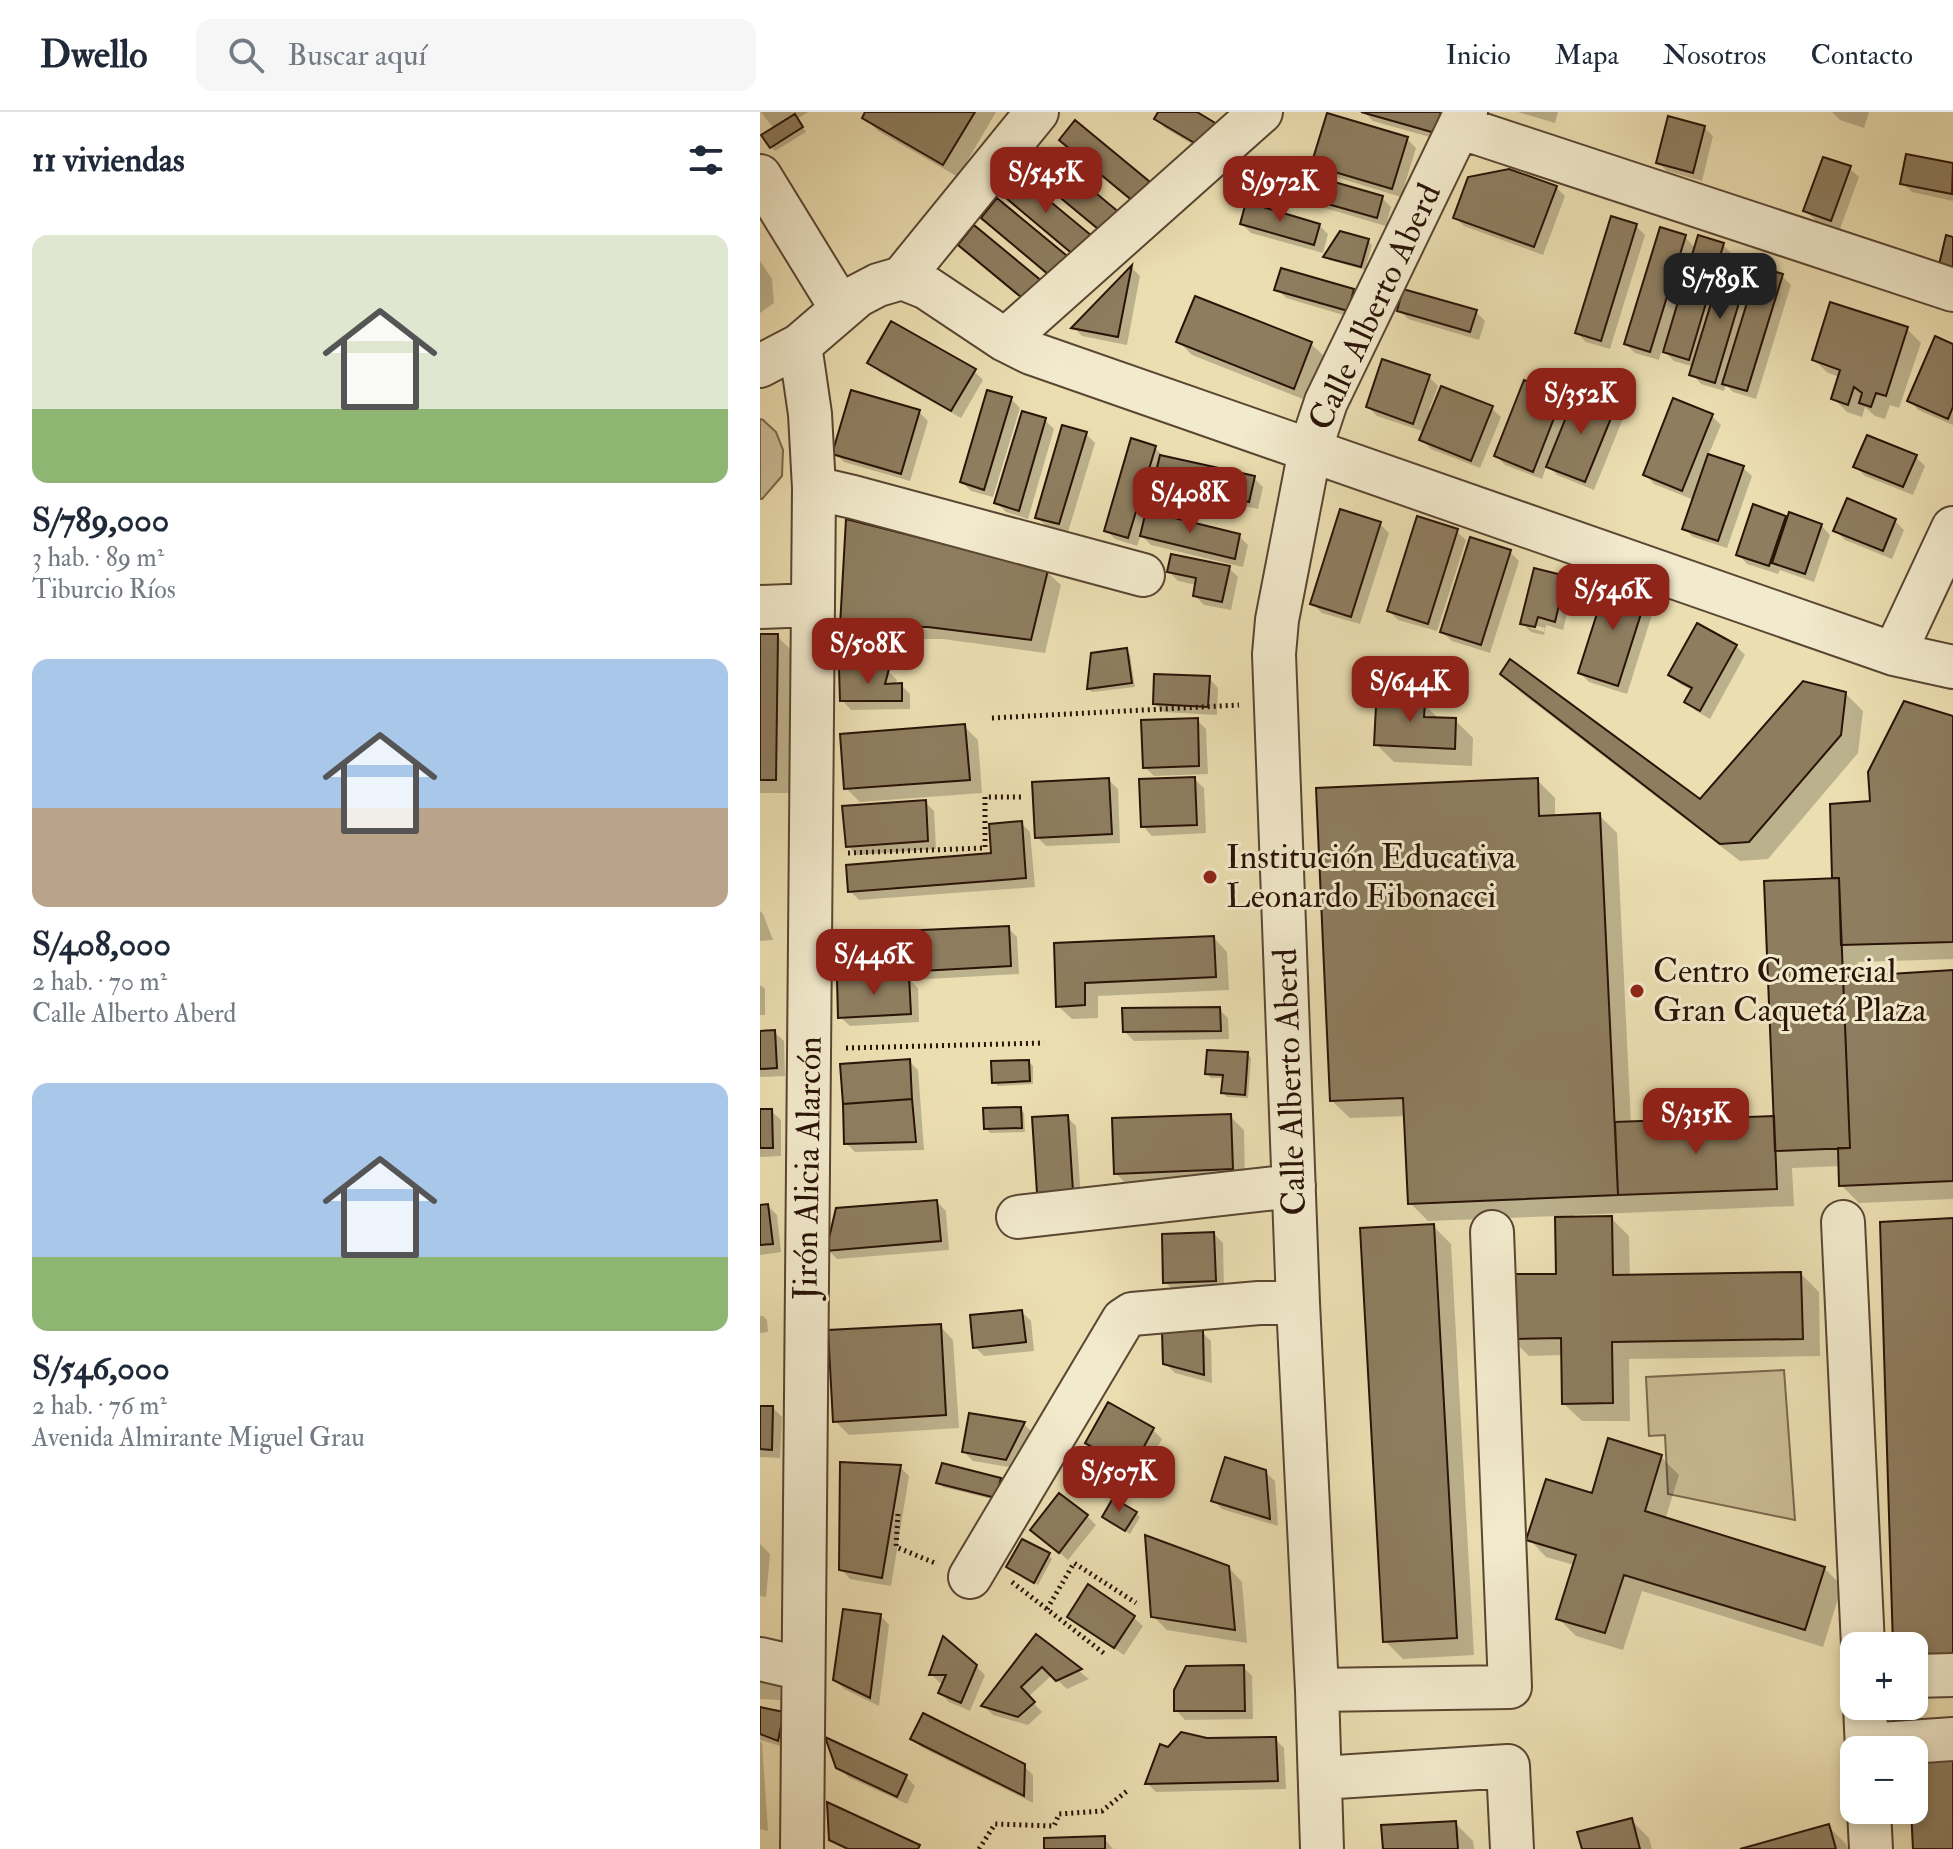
<!DOCTYPE html>
<html lang="es">
<meta charset="utf-8">
<style>
:root{--surface:#fff;--page:#f6f6f7;--text:#1f2937;--muted:#747a83;--line:#e0e1e3;--accent:#8f2418}
body{margin:0;font-family:"IM FELL Double Pica",serif;background:var(--page);color:var(--text);height:100vh;display:flex;flex-direction:column;font-size:30px;white-space:nowrap}
*{box-sizing:border-box;margin:0}
p{font-size:26px;color:var(--muted)}
.icon{flex:none;width:44px;height:44px;fill:none;stroke:currentColor;stroke-width:2;stroke-linecap:round;stroke-linejoin:round}
.map{position:relative;flex:1;overflow:hidden}
.panel{display:flex;flex-direction:column;background:var(--surface);width:760px}
.panel>*{flex:none}
.fabs{position:absolute;left:1080px;top:1520px;display:grid;gap:16px}
.fabs a{display:grid;place-items:center;width:88px;height:88px;border-radius:16px;background:var(--surface);box-shadow:0 4px 12px #0003;font-size:40px}
.price{position:absolute;translate:-50% -68px;padding:0 18px;border-radius:16px;background:var(--accent);color:#fff;font-size:26px;line-height:52px;filter:drop-shadow(0 2px 4px #0008)}
.price::after{content:'';position:absolute;left:50%;top:48px;width:24px;height:18px;margin-left:-12px;background:inherit;clip-path:polygon(0 0,100% 0,50% 100%)}
.price.selected{background:#222;color:#fff}
ul{padding:0;list-style:none}
li{display:grid;align-content:center;gap:16px;height:424px;padding:0 32px}
li span{display:grid;place-items:center;height:248px;border-radius:16px;color:#555}
li>.icon{margin-inline-start:auto}
span .icon{width:144px;height:144px;fill:#fffc;stroke-width:1}
li b{font-size:34px}
h2{display:flex;justify-content:space-between;align-items:center;height:96px;padding:0 32px;font-size:34px}
header{display:flex;align-items:center;gap:48px;box-sizing:border-box;height:112px;padding:0 40px;background:var(--surface);border-bottom:2px solid var(--line)}
header strong{font-size:38px}
nav{display:flex;gap:44px;margin-inline-start:auto;font-size:28px}
.search{width:560px;height:72px;background:var(--page);display:flex;align-items:center;gap:20px;box-sizing:border-box;padding:0 28px;border-radius:16px;color:var(--muted);font-size:30px}
main{display:flex;flex:1;min-height:0}
.map>svg:first-child{display:block}
.green{fill:#cabb94;stroke:#7a674e;stroke-width:2}
.shadow{fill:#0003;fill-rule:evenodd}
.building{fill:#8e7d5f;stroke:#2a1307;stroke-width:2}
.lines{fill:none;stroke-linecap:round;stroke-linejoin:round}
.minor-casing{stroke:#5a4632;stroke-width:46}
.path{stroke:#2a1307;stroke-width:5;stroke-dasharray:2 4;stroke-linecap:butt}
.minor{stroke:#f2eacc;stroke-width:42}
.poi-dot{fill:#8f2418;stroke:#f2eacc;stroke-width:3}
.labels{text-anchor:middle;dominant-baseline:central;stroke-width:6;stroke-linejoin:round;paint-order:stroke}
.street-label{font-size:34px;fill:#2a1307;stroke:#f2eacc}
.poi-label{font-size:34px;fill:#2a1307;stroke:#f2eacc;text-anchor:start}
</style>
<header>
<strong>Dwello</strong>
<div class="search"><svg class="icon" aria-label="search" viewBox="0 0 24 24"><circle cx="10" cy="10" r="6"/><path d="M15 15l6 6"/></svg>Buscar aquí</div>
<nav><a>Inicio</a><a>Mapa</a><a>Nosotros</a><a>Contacto</a></nav>
</header>
<main>
<section class="panel">
<h2>11 viviendas<svg class="icon" aria-label="filters" viewBox="0 0 24 24"><path d="M4 7h16M4 17h16"/><circle cx="9" cy="7" r="2"/><circle cx="15" cy="17" r="2"/></svg></h2>
<ul>
<li><span style="background:linear-gradient(#dfe7d0 70%,#8fb573 0)"><svg class="icon" aria-label="home" viewBox="0 0 24 24"><path d="M3 11l9-7 9 7M6 9v11h12V9"/></svg></span><div><b>S/789,000</b><p>3 hab. · 89 m²</p><p>Tiburcio Ríos</p></div></li>
<li><span style="background:linear-gradient(#a9c7e8 60%,#b9a48a 0)"><svg class="icon" aria-label="home" viewBox="0 0 24 24"><path d="M3 11l9-7 9 7M6 9v11h12V9"/></svg></span><div><b>S/408,000</b><p>2 hab. · 70 m²</p><p>Calle Alberto Aberd</p></div></li>
<li><span style="background:linear-gradient(#a9c7e8 70%,#8fb573 0)"><svg class="icon" aria-label="home" viewBox="0 0 24 24"><path d="M3 11l9-7 9 7M6 9v11h12V9"/></svg></span><div><b>S/546,000</b><p>2 hab. · 76 m²</p><p>Avenida Almirante Miguel Grau</p></div></li>
</ul>
</section>
<div class="map">
<svg width="1193" height="1737" viewBox="0 0 1193 1737">
<rect width="100%" height="100%" fill="#ebdeb1"/>
<filter id="stains"><feTurbulence type="fractalNoise" baseFrequency=".0025" numOctaves="4"/><feColorMatrix values="0 0 0 0 .2 0 0 0 0 .09 0 0 0 0 .02 0 0 0 .5 -.17"/></filter>
<radialGradient id="worn" r=".72"><stop offset=".6" stop-color="#630" stop-opacity="0"/><stop offset="1" stop-color="#630" stop-opacity=".3"/></radialGradient>
<path class="green" d="M0 307 3 308 16 320 23 338 22 364 2 387H0Z
M1024 1258 1035 1408 908 1382 905 1323 889 1324 886 1265Z"/>
<path class="shadow" d="M1 0H48L37 7 46 20 15 39 11 35 14 17Z
M107 0H236L198 65 118 19 104 5Z
M401 0H434L452 44 405 16 396 7Z
M604 0H695L693 5 679 1 689 11 684 29 613 9Z
M758 0H798L795 11Z
M1072 0H1109L1104 16 1080 8Z
M944 15 953 24 942 69 907 59 898 50Z
M647 27 656 36 641 85 563 61 554 52Z
M1148 45 1193 53V89L1152 80 1142 71Z
M1089 56 1099 65 1080 117 1055 108 1046 99Z
M796 75 805 84 783 143 704 114 695 105Z
M545 84 622 86 631 95 626 114 555 93Z
M482 112 559 113 568 122 563 141 491 121Z
M876 114 885 123 850 237 826 230 817 221Z
M925 125 936 137 963 133 972 142 970 150 989 156 997 164 999 158 1022 164 1031 173 996 287 973 280 966 273 964 279 941 272 932 262 934 255 914 249 902 237 899 248 875 241 866 232Z
M608 129 612 133 605 158 569 148 565 145Z
M0 149 12 167 14 191 0 201Z
M372 156 380 164 367 233 322 224 314 216Z
M517 177 593 179 602 188 597 207 526 186Z
M639 198 716 200 725 209 719 228 648 207Z
M1147 217 1161 231 1139 296 1130 293 1125 307 1115 304 1105 295 1102 305 1087 300 1073 286 1080 265 1068 261 1054 248Z
M419 230 551 232 565 245 548 289 432 243Z
M1193 234V313L1158 298 1149 288Z
M110 250 214 259 223 268 201 306 119 260Z
M669 265 678 274 669 298 731 296 741 305 720 356 671 337 662 328 665 320 617 304 608 295Z
M802 285 812 295H855L864 304 834 378 797 363 787 353 782 367 745 353 736 344Z
M251 287 260 296 233 385 211 379 202 370Z
M159 300 168 309 150 369 84 350 75 341Z
M952 304 961 313 948 344 982 355 992 364 967 436 933 425 924 416 934 388 894 372 885 362Z
M285 308 294 317 268 407 246 400 237 391Z
M326 322 335 331 308 420 286 414 277 405Z
M395 336 405 346 494 366 503 375 498 397 405 376 397 368 387 402 479 424 488 433 483 455 391 433 381 423 377 434 355 427 346 418Z
M1156 345 1165 354 1153 383 1105 364 1096 355Z
M1088 389 1135 409 1144 418 1132 447 1085 428 1076 419Z
M994 395 1029 407 1061 413 1070 423 1054 470 1020 458 1018 462 987 452 978 442Z
M620 412 629 421 600 512 562 501 553 492Z
M696 419 706 428 677 519 638 508 629 499Z
M750 440 759 449 730 541 692 529 682 520Z
M469 456 478 465 471 498 444 493 435 484 437 473 418 469 409 460Z
M287 460 301 473 285 541 183 527H96L82 513Z
M805 466 814 475 803 518 786 513 784 523 771 520 762 511ZM770 512 785 516 784 520 770 516Z
M887 481 896 490 867 582 829 570 820 561Z
M0 523 17 524 31 538 29 681H0Z
M976 534 985 543 950 607 936 599 927 590 933 579 920 572 911 563Z
M366 539 370 543 375 575 332 580 329 577Z
M128 559 137 568 135 573H141L150 582V597L91 598 82 588Z
M743 562 941 689 1085 581 1103 599 1098 641 1008 747 980 749 760 580Z
M449 566 458 576 457 603 404 600 395 591Z
M664 592 679 607 695 608 713 626 712 654 634 650 616 632Z
M1193 606V847L1098 850 1099 866 1193 860V1087L1099 1091 1081 1073V1054L1032 1056 1034 1094 814 1103V1107L851 1106 869 1124 870 1165 1041 1162 1059 1180 1060 1244 869 1247 870 1309H822L804 1292 803 1243 769 1244 751 1226 798 1164 797 1104 668 1109 650 1091 646 1004 590 1006 572 989 777 668 795 686V705L839 703 857 721 871 1012 1016 1006 1074 768 1072 694 1112 691Z
M437 608 446 617 448 662 394 664 385 655Z
M204 614 218 628 222 681 100 690 86 676Z
M434 667 444 676 446 721 392 724 383 714Z
M349 668 358 677 360 731 286 734 277 725Z
M165 690 174 699 176 737 97 743 88 734Z
M261 711 270 720 275 775 99 788 90 779 233 743Z
M0 799 3 802 13 828 0 829Z
M248 816 257 825 259 862 150 868 158 876 159 910 90 914 80 905 79 870 152 866 145 859Z
M454 826 467 840 469 878 338 884V906L312 907 298 894 296 833Z
M0 873 5 877V903H0Z
M459 897 468 906 469 927 374 929 365 920Z
M14 920 24 929 25 964 0 965V921Z
M487 942 491 946 488 986 467 985 463 981 464 966H451L447 962Z
M149 949 158 958 164 1038 95 1040 86 1031Z
M269 950 273 954V972L238 974 234 970Z
M260 997 264 1001 265 1020 230 1021 226 1016Z
M0 999H11L21 1008V1044L0 1045Z
M470 1004 484 1018 485 1070 369 1075 356 1061Z
M307 1005 316 1014 321 1087 288 1090 279 1080Z
M177 1090 186 1099 189 1138 77 1147 68 1138Z
M8 1094 17 1103 21 1140 0 1143V1095Z
M673 1114 691 1132 714 1543 643 1547 625 1529Z
M454 1122 463 1131 464 1178 414 1179 405 1170Z
M262 1200 271 1209 274 1239 224 1244 215 1235Z
M0 1204H3L7 1208 8 1220 0 1221Z
M180 1214 193 1228 199 1316 89 1323 75 1309Z
M442 1220 451 1229 452 1271 415 1261 405 1251Z
M0 1296H13L22 1305 20 1346 0 1345Z
M264 1312 273 1321 255 1356 213 1349 204 1340Z
M393 1318 402 1327 381 1364 337 1340 328 1331Z
M901 1345 919 1363 905 1408 1064 1456 1082 1474 1063 1535 882 1479 863 1538 816 1524 798 1506 814 1453 786 1445 769 1427 833 1383Z
M140 1355 149 1364 131 1474 90 1467 81 1457Z
M505 1360 515 1369 518 1414 462 1397 453 1388Z
M240 1368 244 1372 240 1389 183 1375 179 1371Z
M376 1401 380 1405 370 1422 344 1405Z
M327 1404 336 1413 308 1448 273 1418Z
M0 1432 10 1442 6 1485 0 1484Z
M288 1443 292 1447 278 1473 249 1455Z
M468 1455 482 1470 487 1531 407 1518 393 1504Z
M120 1503 129 1513 119 1594 84 1577 75 1567Z
M309 1504 374 1506 383 1514 364 1543 318 1513Z
M277 1525 329 1567 307 1577 292 1563 268 1585 282 1600 268 1613 233 1603 224 1594Z
M0 1554 20 1565V1588L0 1587Z
M216 1554 225 1563 210 1599 189 1590 180 1581 185 1571H180L171 1562Z
M483 1555 492 1564 493 1607 425 1608 416 1598Z
M0 1597 23 1602 27 1636 0 1628Z
M152 1626 264 1654 273 1663V1691L161 1635Z
M515 1627 524 1636 526 1677 396 1680 387 1671 408 1637 447 1628Z
M0 1629 2 1631 8 1719 0 1717Z
M78 1655 146 1665 155 1674 147 1692 88 1665Z
M871 1708 889 1726 892 1737H824Z
M695 1711 713 1729 714 1737H625Z
M1069 1715 1086 1732 1088 1737H987Z
M344 1726 353 1737H286Z"/>
<path class="building" d="M105 0H215L183 53 102 6Z
M398 0H437L457 12 443 36 394 7Z
M601 0H681L675 21Z
M567 1 648 25 632 77 551 53Z
M35 2 43 15 10 36 1 23Z
M908 4 945 14 933 61 896 51Z
M315 8 390 70 374 90 299 28Z
M285 39 360 101 343 121 268 59Z
M1146 42 1193 51 1192 82 1140 72Z
M1063 45 1091 54 1071 109 1043 99Z
M749 57 797 74 774 135 693 106 708 65Z
M257 62 332 124 315 144 240 81Z
M550 63 623 84 617 106 543 85Z
M237 86 312 148 295 168 221 106Z
M486 90 560 112 554 133 480 112Z
M851 104 877 112 841 229 815 221Z
M214 113 289 175 273 195 198 133Z
M900 115 926 123 890 240 864 232Z
M580 119 609 127 601 155 563 145Z
M938 123 964 131 929 248 903 240Z
M1186 123 1193 125V161L1178 157Z
M965 146 990 154 955 271 929 263Z
M372 153 358 225 311 216Z
M998 155 1023 162 987 279 962 272Z
M521 156 594 177 588 199 514 178Z
M643 177 717 198 710 220 637 199Z
M435 184 552 230 534 277 416 230Z
M1070 190 1148 215 1126 284 1116 281 1111 295 1099 291 1102 281 1094 275 1088 293 1071 287 1080 258 1052 248Z
M131 209 216 257 191 299 107 251Z
M1175 224 1193 232V295L1188 307 1147 289Z
M622 247 670 263 653 312 606 295Z
M764 268 803 283 773 360 734 344Z
M681 274 733 294 711 349 659 328Z
M91 278 160 298 141 362 72 342Z
M227 278 252 285 224 378 200 370Z
M817 278 856 294 825 370 786 355Z
M913 286 953 302 922 379 883 363Z
M262 299 286 306 259 399 234 391Z
M302 313 327 320 299 412 275 406Z
M1107 323 1157 343 1143 375 1093 355Z
M371 326 396 334 368 426 344 419Z
M948 342 984 354 958 429 922 417Z
M400 343 495 364 489 390 394 368Z
M1087 386 1136 407 1123 439 1073 419Z
M993 392 1026 404 1009 454 976 443Z
M580 397 621 410 591 505 550 492Z
M386 399 480 422 475 447 380 424Z
M1029 400 1062 412 1045 462 1012 451Z
M657 404 698 417 668 512 627 499Z
M86 407 288 458 271 528 168 515 80 514Z
M710 425 751 438 721 533 680 520Z
M411 442 470 454 462 490 433 484 436 466 407 460Z
M774 456 806 464 795 510 778 505 775 515 760 512Z
M848 467 888 480 858 574 818 561Z
M937 511 977 533 940 599 924 590 932 576 908 563Z
M0 522H18L16 668H0Z
M367 536 372 571 327 577 331 541Z
M750 547 940 687 1043 569 1086 580 1081 623 989 730 960 732 740 562Z
M79 557H129L125 572 142 571V589H80Z
M394 562 450 564 448 595 393 592Z
M617 574 665 590 664 605 696 606 695 637 614 633Z
M1144 589 1193 604V830L1081 833 1079 766H1072L1070 692 1110 689 1108 660Z
M438 606 439 654 383 656 381 608Z
M205 612 210 668 84 677 80 622Z
M435 665 437 713 381 715 379 667Z
M349 666 352 722 275 726 272 670Z
M778 666 779 704 840 701 858 1083 648 1092 643 986 570 989 556 676Z
M166 688 168 729 86 735 82 694Z
M262 709 266 766 88 780 86 753 231 741 229 712Z
M1079 766 1090 1036 1015 1039 1004 769Z
M249 814 251 854 143 860 141 819Z
M454 824 456 865 325 871V893L296 895 294 831Z
M1193 858V1069L1079 1074 1078 1036H1090L1083 865Z
M149 864 151 902 78 906 77 868Z
M460 895 461 919 363 920 362 896Z
M15 918 17 956 0 957V919Z
M447 938 488 940 485 983 461 981 463 963 445 962Z
M150 947 152 987 83 992 80 952Z
M269 948 270 969 232 971 231 949Z
M152 987 156 1030 84 1032 83 992Z
M261 995 262 1016 224 1017 223 996Z
M0 997H12L13 1036H0Z
M471 1002 473 1057 354 1062 352 1006Z
M308 1003 313 1079 277 1081 272 1005Z
M1014 1004 1017 1077 858 1083 855 1010Z
M177 1088 181 1129 66 1139 76 1096Z
M8 1092 13 1132 0 1133V1093Z
M852 1104 853 1163 1041 1160 1043 1227 852 1230 853 1291 802 1292 801 1226 749 1227 748 1162H796L795 1105Z
M1193 1106V1542H1154V1534H1133L1120 1110Z
M674 1112 697 1526 623 1530 600 1116Z
M454 1120 456 1169 403 1171 402 1122Z
M262 1198 266 1230 213 1236 210 1203Z
M181 1212 186 1303 73 1310 68 1218Z
M443 1218 444 1263 403 1252 402 1219Z
M348 1290 394 1316 372 1357 325 1331Z
M0 1294H13L12 1338 0 1337Z
M209 1301 265 1310 246 1348 202 1340Z
M848 1326 902 1343 885 1399 1065 1455 1045 1518 864 1463 845 1521 796 1507 816 1443 766 1428 786 1367 832 1381Z
M465 1345 506 1358 510 1407 451 1389Z
M80 1350 141 1353 122 1466 79 1458Z
M182 1351 241 1366 236 1386 176 1371Z
M299 1381 328 1403 299 1441 270 1418Z
M353 1386 377 1400 365 1419 342 1405Z
M385 1423 469 1454 475 1518 391 1505Z
M262 1427 290 1441 274 1471 246 1455Z
M328 1472 375 1504 354 1536 307 1505Z
M83 1497 121 1502 110 1586 73 1568Z
M276 1522 322 1557 296 1569 282 1555 261 1575 275 1590 258 1605 221 1594Z
M183 1524 217 1553 201 1591 178 1581 186 1563H169Z
M484 1553 485 1599H414V1578L426 1554Z
M0 1595 24 1600 18 1629 0 1622Z
M163 1601 265 1652 264 1684 150 1627Z
M421 1620 447 1626 516 1625 518 1669 385 1672 400 1632 408 1635Z
M65 1625 147 1663 137 1685 76 1656Z
M1193 1638V1737H1153L1151 1698H1154V1640Z
M67 1690 160 1733 158 1737H88L69 1728Z
M872 1706 880 1737H822L817 1720Z
M696 1709 698 1737H623L621 1713Z
M1069 1712 1076 1737H980Z
M345 1724V1737H284V1726Z"/>
<g class="lines">
<g class="minor-casing">
<path id="minor" d="M699 15 1193 178
M0 64 81 196
M142 166 167 176 245 228 271 241 1134 542 1193 555
M245 228 501 0
M40 233 50 302 54 376 42 1737
M0 254 40 233 97 184 118 173 142 166 277 0
M54 376 93 385 383 463
M0 495 53 493
M1134 542 1193 416
M258 1105 534 1074
M1083 1110 1103 1534
M210 1465 363 1208 372 1202 499 1191H538
M0 1547 43 1557
M1154 1564 1193 1563
M557 1578 750 1575 732 1120
M1105 1594 1107 1638
M1107 1633 1193 1627
M561 1666 748 1654 752 1737
M1109 1698 1111 1737
M562 1737 557 1578 538 1191 514 542 517 508 550 338 566 290 706 0"/>
</g>
<path class="path" d="M232 606 479 593
M88 741 225 736V685H262
M86 936 284 931
M138 1402 136 1435 175 1451
M252 1470 346 1543
M287 1497 314 1451 376 1491
M219 1737 235 1712 294 1714 299 1702 342 1699 367 1679"/>
<use href="#minor" class="minor"/>
</g>
<g class="poi-dot">
<circle cx="450" cy="765" r="8"/>
<circle cx="877" cy="879" r="8"/>
</g>
<g class="labels">
<g class="street-label">
<text transform="translate(615 195) rotate(-65)">Calle Alberto Aberd</text>
<text transform="translate(530 970) rotate(-92)">Calle Alberto Aberd</text>
<text transform="translate(48 1056) rotate(-89)">Jirón Alicia Alarcón</text>
</g>
<g class="poi-label">
<text x="466" y="745">Institución Educativa<tspan x="466" dy="39">Leonardo Fibonacci</tspan></text>
<text x="893" y="859">Centro Comercial<tspan x="893" dy="39">Gran Caquetá Plaza</tspan></text>
</g>
</g>
<rect width="100%" height="100%" filter="url(#stains)"/>
<rect width="100%" height="100%" fill="url(#worn)"/>
</svg>
<div class="fabs">
<a>+</a>
<a>−</a>
</div>
<b class="price" style="left:286px;top:103px">S/545K</b>
<b class="price" style="left:520px;top:112px">S/972K</b>
<b class="price selected" style="left:960px;top:209px">S/789K</b>
<b class="price" style="left:821px;top:324px">S/352K</b>
<b class="price" style="left:430px;top:423px">S/408K</b>
<b class="price" style="left:853px;top:520px">S/546K</b>
<b class="price" style="left:108px;top:574px">S/508K</b>
<b class="price" style="left:650px;top:612px">S/644K</b>
<b class="price" style="left:114px;top:885px">S/446K</b>
<b class="price" style="left:936px;top:1044px">S/315K</b>
<b class="price" style="left:359px;top:1402px">S/507K</b>
</div>
</main>
